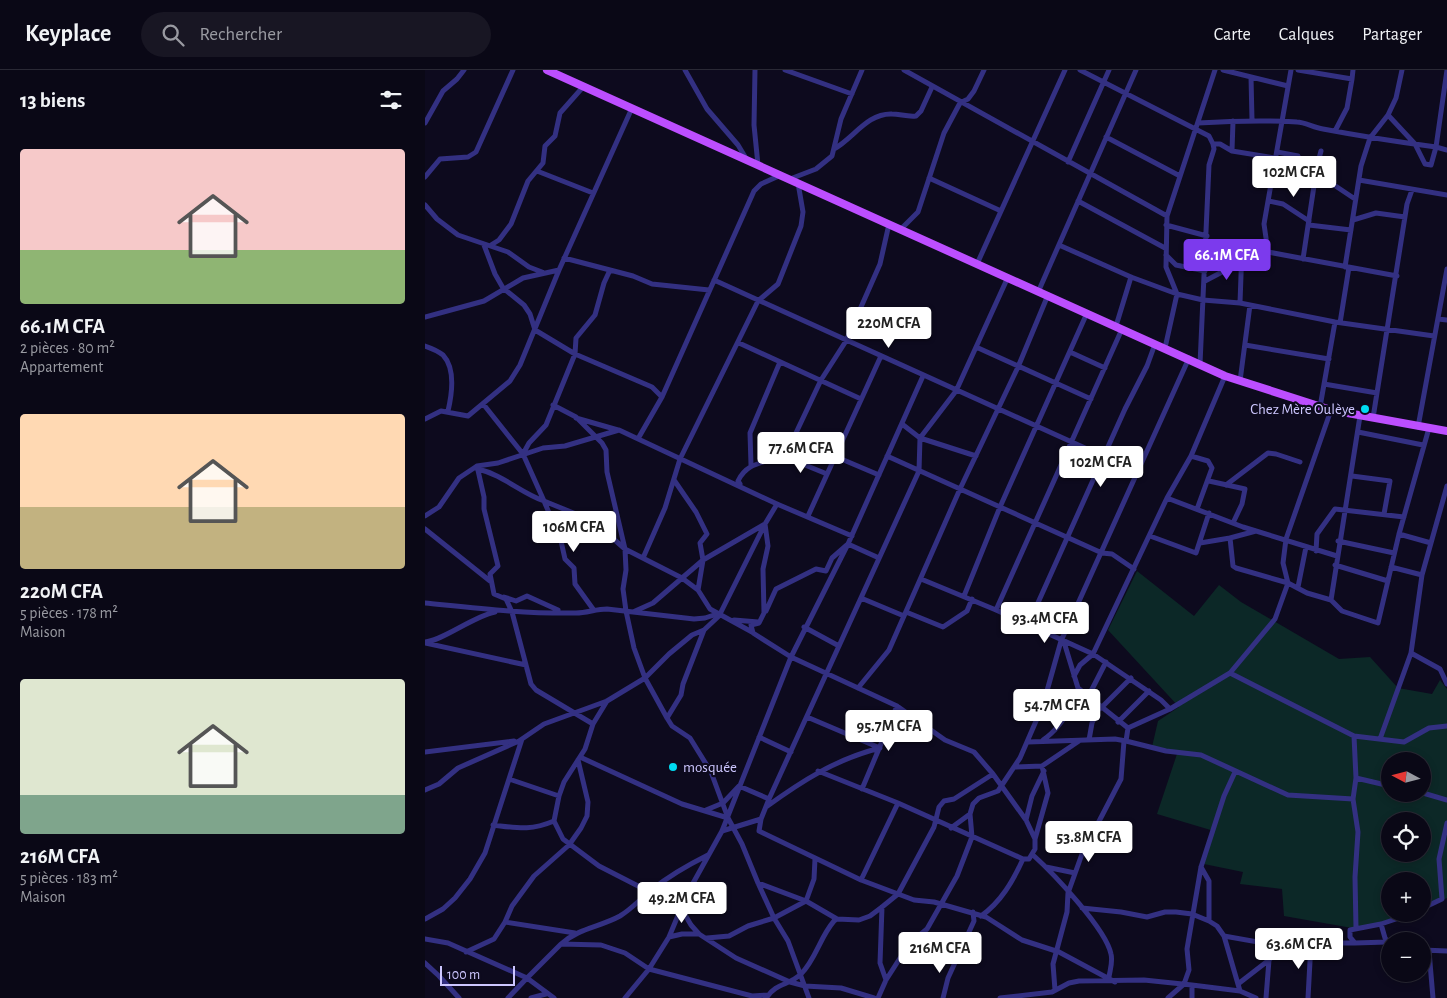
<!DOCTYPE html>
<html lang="fr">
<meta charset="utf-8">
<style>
:root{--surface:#0a0816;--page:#181623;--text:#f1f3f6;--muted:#999aa1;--line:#2a2935;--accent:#7c3aed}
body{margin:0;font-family:"Alegreya Sans",sans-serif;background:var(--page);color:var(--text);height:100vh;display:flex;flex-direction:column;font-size:19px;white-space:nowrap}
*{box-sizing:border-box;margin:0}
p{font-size:16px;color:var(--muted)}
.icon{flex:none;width:28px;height:28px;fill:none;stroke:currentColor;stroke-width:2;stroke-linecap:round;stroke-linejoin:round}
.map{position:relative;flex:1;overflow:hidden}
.panel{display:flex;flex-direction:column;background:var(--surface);width:425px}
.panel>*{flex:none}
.needle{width:32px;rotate:277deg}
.controls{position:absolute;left:956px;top:682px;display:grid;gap:10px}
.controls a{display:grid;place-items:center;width:50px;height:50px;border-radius:50%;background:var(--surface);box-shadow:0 2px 8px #0003,0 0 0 1px var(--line);font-size:25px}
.scale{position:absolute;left:15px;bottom:12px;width:75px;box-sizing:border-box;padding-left:5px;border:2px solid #cdc7ff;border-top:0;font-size:14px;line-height:18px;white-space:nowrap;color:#cdc7ff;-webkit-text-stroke:4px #0d0a1e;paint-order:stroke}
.price{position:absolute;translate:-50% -42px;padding:0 11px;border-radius:5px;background:#fff;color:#222;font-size:16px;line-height:32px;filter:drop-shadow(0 1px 2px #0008)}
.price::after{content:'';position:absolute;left:50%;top:30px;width:15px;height:11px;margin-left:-8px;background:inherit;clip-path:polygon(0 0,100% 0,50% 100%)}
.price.selected{background:var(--accent);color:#fff}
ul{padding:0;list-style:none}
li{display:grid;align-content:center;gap:10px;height:265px;padding:0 20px}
li span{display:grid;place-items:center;height:155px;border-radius:5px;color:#555}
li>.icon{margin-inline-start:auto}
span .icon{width:90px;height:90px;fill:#fffc;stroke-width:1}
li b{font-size:21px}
h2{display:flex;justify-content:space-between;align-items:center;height:60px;padding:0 20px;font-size:21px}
header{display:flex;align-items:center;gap:30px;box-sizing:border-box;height:70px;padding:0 25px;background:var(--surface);border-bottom:1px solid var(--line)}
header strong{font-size:24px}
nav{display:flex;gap:28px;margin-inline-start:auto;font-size:18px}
.search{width:350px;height:45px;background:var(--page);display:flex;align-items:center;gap:12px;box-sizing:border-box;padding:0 18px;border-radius:28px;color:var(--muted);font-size:19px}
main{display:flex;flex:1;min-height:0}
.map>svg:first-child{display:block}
.green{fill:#0c2827;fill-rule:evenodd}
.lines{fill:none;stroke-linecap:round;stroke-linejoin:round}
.minor{stroke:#333082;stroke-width:5}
.primary{stroke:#bc4eff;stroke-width:8}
.poi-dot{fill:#00dbf2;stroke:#0d0a1e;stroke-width:2}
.labels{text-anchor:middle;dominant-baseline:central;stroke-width:4.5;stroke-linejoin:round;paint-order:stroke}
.poi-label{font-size:15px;fill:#cdc7ff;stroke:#0d0a1e;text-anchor:end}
</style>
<header>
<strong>Keyplace</strong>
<div class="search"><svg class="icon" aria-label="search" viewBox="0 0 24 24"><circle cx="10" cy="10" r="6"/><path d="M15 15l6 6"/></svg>Rechercher</div>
<nav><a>Carte</a><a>Calques</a><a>Partager</a></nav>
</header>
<main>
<section class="panel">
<h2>13 biens<svg class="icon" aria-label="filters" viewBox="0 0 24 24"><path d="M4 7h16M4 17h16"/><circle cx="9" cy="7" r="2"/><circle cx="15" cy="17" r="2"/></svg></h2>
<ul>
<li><span style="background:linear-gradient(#f6c9c9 65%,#8fb573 0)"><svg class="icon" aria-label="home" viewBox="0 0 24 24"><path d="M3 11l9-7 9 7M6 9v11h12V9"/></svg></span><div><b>66.1M CFA</b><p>2 pièces · 80 m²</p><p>Appartement</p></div></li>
<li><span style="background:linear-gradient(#ffd9b3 60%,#c2b280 0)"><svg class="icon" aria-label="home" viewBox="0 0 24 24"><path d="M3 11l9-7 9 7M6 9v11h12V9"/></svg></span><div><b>220M CFA</b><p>5 pièces · 178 m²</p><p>Maison</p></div></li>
<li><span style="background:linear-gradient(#dfe7d0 75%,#7fa58c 0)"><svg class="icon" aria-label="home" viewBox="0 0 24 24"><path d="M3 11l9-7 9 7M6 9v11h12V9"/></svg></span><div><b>216M CFA</b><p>5 pièces · 183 m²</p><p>Maison</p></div></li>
</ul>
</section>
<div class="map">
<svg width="1022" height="928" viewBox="0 0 1022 928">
<rect width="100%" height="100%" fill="#0d0a1e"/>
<path class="green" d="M712 501 769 546 794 515 816 532 914 589 945 587 973 618 1007 624 1015 610 1022 619V828L998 838V811H965V844H982L954 854 927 858 859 846 857 819 815 814 818 802 779 794 789 761 732 744 752 684 727 677 733 651 754 637 683 560ZM965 691H998V724H965ZM965 751H998V784H965Z"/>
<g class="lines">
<path class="minor" d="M260 0 282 39 313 75 322 90
M330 0 329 55 333 95
M360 0 427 24
M479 0 742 146
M655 0 784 66 788 74H795L807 81 850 88
M798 0 863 16
M873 0 927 9 922 38 910 61
M1022 0 1011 77 1022 80
M826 7 827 50
M927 9 928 0
M0 53 18 21 32 9 39 0
M773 53C806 51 839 50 872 52 880 52 889 58 898 59 935 66 973 72 1011 77L1006 95 1000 94 990 74 963 45
M681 67 755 106
M409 79C428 69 442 43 467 44 475 44 482 47 491 46L496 41 507 17
M807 81 808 51
M852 82 873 86 875 92 892 96 896 81
M643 92 684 0
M112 101 168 123
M0 107 15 89 43 87 51 82 88 0
M504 108 576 141
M365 109 391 99 407 86 416 49 437 0
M934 110 1022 125
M890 111 909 115 930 129
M653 131 740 178
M844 131 858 134 884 151
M0 135 12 149 33 165 83 182 104 197 117 202
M928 150 951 143 980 147
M741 155 782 166
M884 155 926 160
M476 159 493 142 519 63 535 33 543 29 549 21 559 0
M59 175 70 204 78 218 99 235 105 244 110 260 150 284 227 317 237 327
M66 175 74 170 86 154 103 111 118 93 120 76 130 66 135 43 158 17
M634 175 706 207 752 224 778 230 815 233 910 252 1009 266
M782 175 843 182 972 206
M843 182 839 154 866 0
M741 185 751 195 780 201
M139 188 208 206 227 214 284 220
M878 189 892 96
M552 194 640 0
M920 197 936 96 945 68 963 45 971 28 977 0
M583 207 531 321 495 368 494 401 344 729 336 749 334 761 436 810 489 830 509 832 561 847 597 870 634 882 690 912
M289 210 713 402
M780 211 816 192
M614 220 711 0
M815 233 817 178
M0 247 59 231 98 208 134 200 207 38
M1013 249 1022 250
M915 253 924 197
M691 256 706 207
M314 273 436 329
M820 275 904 289
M0 276C6 278 13 281 18 285 31 299 27 324 23 341
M551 277 666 329
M740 278 752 224 741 197 742 146 790 0
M645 282 680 298
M775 294 784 95 789 79 788 74
M815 311 825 235
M899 314 952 323
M59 335 98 384 119 431 168 451 200 479 257 508 273 520 285 539 327 562
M128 335 151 347 177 373 181 380 182 402 200 479 201 500 198 519 201 541 209 578 220 608 242 648 247 656 265 668 286 702 303 748 317 774 333 813 349 848 363 871 384 928
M895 337 910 252
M151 348 193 360
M948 348 982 134 987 120
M0 349 16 341 43 346 85 311 95 295 134 200
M477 354 495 368 551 386
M993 357 1022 199
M933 362 998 375
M214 367 237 327 329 121 336 114 356 105
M369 369 454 405
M98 384 104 373 121 355 150 284 151 268 170 245 179 213 185 200
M358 386 402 404
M462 386 677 483 687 484 709 499
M766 386 783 391 787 398 772 439
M326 395 325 363 355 292
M52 396 59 427V439L73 496 65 504 69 524 81 529 87 542 106 614 111 620 168 654
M53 399C78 405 96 423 119 431L136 471 140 489 149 498 150 514 168 539
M927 406 965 411 959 444
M249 410 271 442 282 464 275 473 278 490 273 520
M784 411 820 419 817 434 808 453
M315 414 313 411C323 390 342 394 361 384L396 310 421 271 455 194 464 154
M801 415 843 383 851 384 875 392
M742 428 818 457 912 486
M352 434 340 454 343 476 338 499 339 543 334 553 326 555 328 563 366 587 472 636 520 670 549 682 568 704 601 750 610 769
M0 446 14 437 34 408 52 396 73 393 118 378 140 376 194 360 352 434 427 466
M383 446 456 286
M0 459 65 511
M974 464 1006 473
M725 466 771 483 784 443
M805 468 831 461
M913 471 969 483
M775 473 805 468 808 496 811 498 863 513 882 523 906 530 917 541 953 553 974 464 1004 358
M891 481 892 464 910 439 979 447
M218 488 240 438 255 389 333 231 353 214 376 156 378 142 373 113
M910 495 963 511
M966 497 997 505
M496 509 571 540 668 584 736 630 745 639
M873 517 881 477
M539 526 575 437 662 243
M79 527 91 531 102 526 133 540
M436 528 479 546
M906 530 935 346
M0 533C50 538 101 544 151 543 162 543 171 539 182 539L269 549 280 548 292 544
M571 540 697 259
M341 541 351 519 391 499 401 501 407 488 423 474 454 488
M208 542 228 533 278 490 340 454
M481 542 518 557 542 541 547 529
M309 550 333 552
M603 555 700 339 722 296 730 274
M379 557 414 576
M0 572C17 571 47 547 70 542
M639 572 653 618 703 658
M0 573 101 595
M986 583 1015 599 1022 614
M805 603 929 666 979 672 1004 658 1022 656
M649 606 655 595 668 584 742 428 766 386 800 306
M433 618 464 580 535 419 593 297 623 225
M663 627 681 592
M182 631 168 654 160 679 139 712 134 726 129 751 138 769 174 796 256 838 266 855 274 864 311 888 365 912 380 916 416 918 449 928
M676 638 706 608
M382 647 455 678
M242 648 256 625 258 614 279 560 294 546 340 454
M693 652 724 621
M929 666 931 708 928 729 933 762 930 807 931 858
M334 667 366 682
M955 669 986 583 997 505 1022 416
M618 670C636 658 644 639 657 622
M664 670 667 653 675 636
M701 671 741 681 776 685 863 725 928 729
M603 672 690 669 701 671 703 658 745 639 805 603 850 549 863 513 858 493 861 469 906 340
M0 682 89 671
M155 687 257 734 303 748
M590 697 617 696 654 671
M393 701 473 733 598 789H604L610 779V769L623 723 617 696
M931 708 965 716
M84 709 134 726
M437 719 472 636
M0 720 14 714 33 698 94 671 119 654 182 631 220 608 244 584 267 565 279 560
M998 723 1022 730
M341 737C377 711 411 689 455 678
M281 740 298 733 314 716 344 729
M601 750 607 726 619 701
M68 755C93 758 105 761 129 751
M526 758 545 744
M297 761 336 749
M608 785C628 803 681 859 686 884 688 892 685 900 684 907
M621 797 650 803
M776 797 784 811V851L792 856 799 866 815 921
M436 810 473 733
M333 813 381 831 412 849
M457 837 455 893 461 910
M657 838 696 842 722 847 740 842H751L767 844 784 851
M998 838 1017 829 1014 789 1022 753
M556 846C576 832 588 811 598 789
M0 849 18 839 30 828 45 809 60 783 97 669
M80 852 87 836 109 806 144 775 156 758 162 746 163 732 153 690
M956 854 960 868 965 874
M799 866 856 876 886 873H930L925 867V860L956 854 986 844
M244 867 257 864H274
M282 868 304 866 323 856 349 848 381 831 389 809 390 789
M0 869 23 873 102 908 136 874 176 875 200 883 224 899 327 926 343 925
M930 873 962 872
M136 874C154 858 175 857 195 846 208 838 216 828 228 819 245 805 263 795 283 785
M998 880 1022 881
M1004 881 1008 928
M41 882 69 869 80 852 150 863
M0 893 14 906 34 928
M813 914 844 890 856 876
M630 920 628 894 642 842 643 823 657 784 696 709 699 671
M342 927C351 913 365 915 376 904 391 889 395 867 409 851L412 849 434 850 445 846 457 837 473 824 509 757 514 737 519 731 529 729 568 704
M83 928 102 908 129 928
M106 928 121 924
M200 928 224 899 244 867 262 824 297 761 366 587 423 474 498 306
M453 928 461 910 484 874 502 859 532 806 547 767 545 744 548 734 554 728 573 721 595 688 618 635 636 571 764 288
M518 928 523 908 549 851 548 842
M575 928 627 922 644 913 654 911 719 910 767 915 815 921 831 928
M743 928 759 914 764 900 762 879 776 797 799 726 810 702
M767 928V915
M841 928 844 890
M883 928 886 873"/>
<path class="primary" d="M122 0 800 306 906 340 1022 361"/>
</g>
<g class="poi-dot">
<circle cx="940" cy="339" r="5"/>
<circle cx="248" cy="697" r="5"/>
</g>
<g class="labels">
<g class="poi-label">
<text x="930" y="339">Chez Mère Oulèye</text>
<text x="258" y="697" text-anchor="start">mosquée</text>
</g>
</g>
</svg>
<div class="controls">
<a><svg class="needle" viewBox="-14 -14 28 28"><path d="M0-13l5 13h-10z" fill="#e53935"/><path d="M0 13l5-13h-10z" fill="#999aa1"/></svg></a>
<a><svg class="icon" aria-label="locate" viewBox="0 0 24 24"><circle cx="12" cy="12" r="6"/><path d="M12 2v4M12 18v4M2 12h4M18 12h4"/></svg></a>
<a>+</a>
<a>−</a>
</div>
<div class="scale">100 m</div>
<b class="price" style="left:869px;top:128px">102M CFA</b>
<b class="price selected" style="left:802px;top:211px">66.1M CFA</b>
<b class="price" style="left:464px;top:279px">220M CFA</b>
<b class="price" style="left:376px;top:404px">77.6M CFA</b>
<b class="price" style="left:676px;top:418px">102M CFA</b>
<b class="price" style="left:149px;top:483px">106M CFA</b>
<b class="price" style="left:620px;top:574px">93.4M CFA</b>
<b class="price" style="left:632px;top:661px">54.7M CFA</b>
<b class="price" style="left:464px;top:682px">95.7M CFA</b>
<b class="price" style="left:664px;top:793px">53.8M CFA</b>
<b class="price" style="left:257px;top:854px">49.2M CFA</b>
<b class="price" style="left:874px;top:900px">63.6M CFA</b>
<b class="price" style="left:515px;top:904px">216M CFA</b>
</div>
</main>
